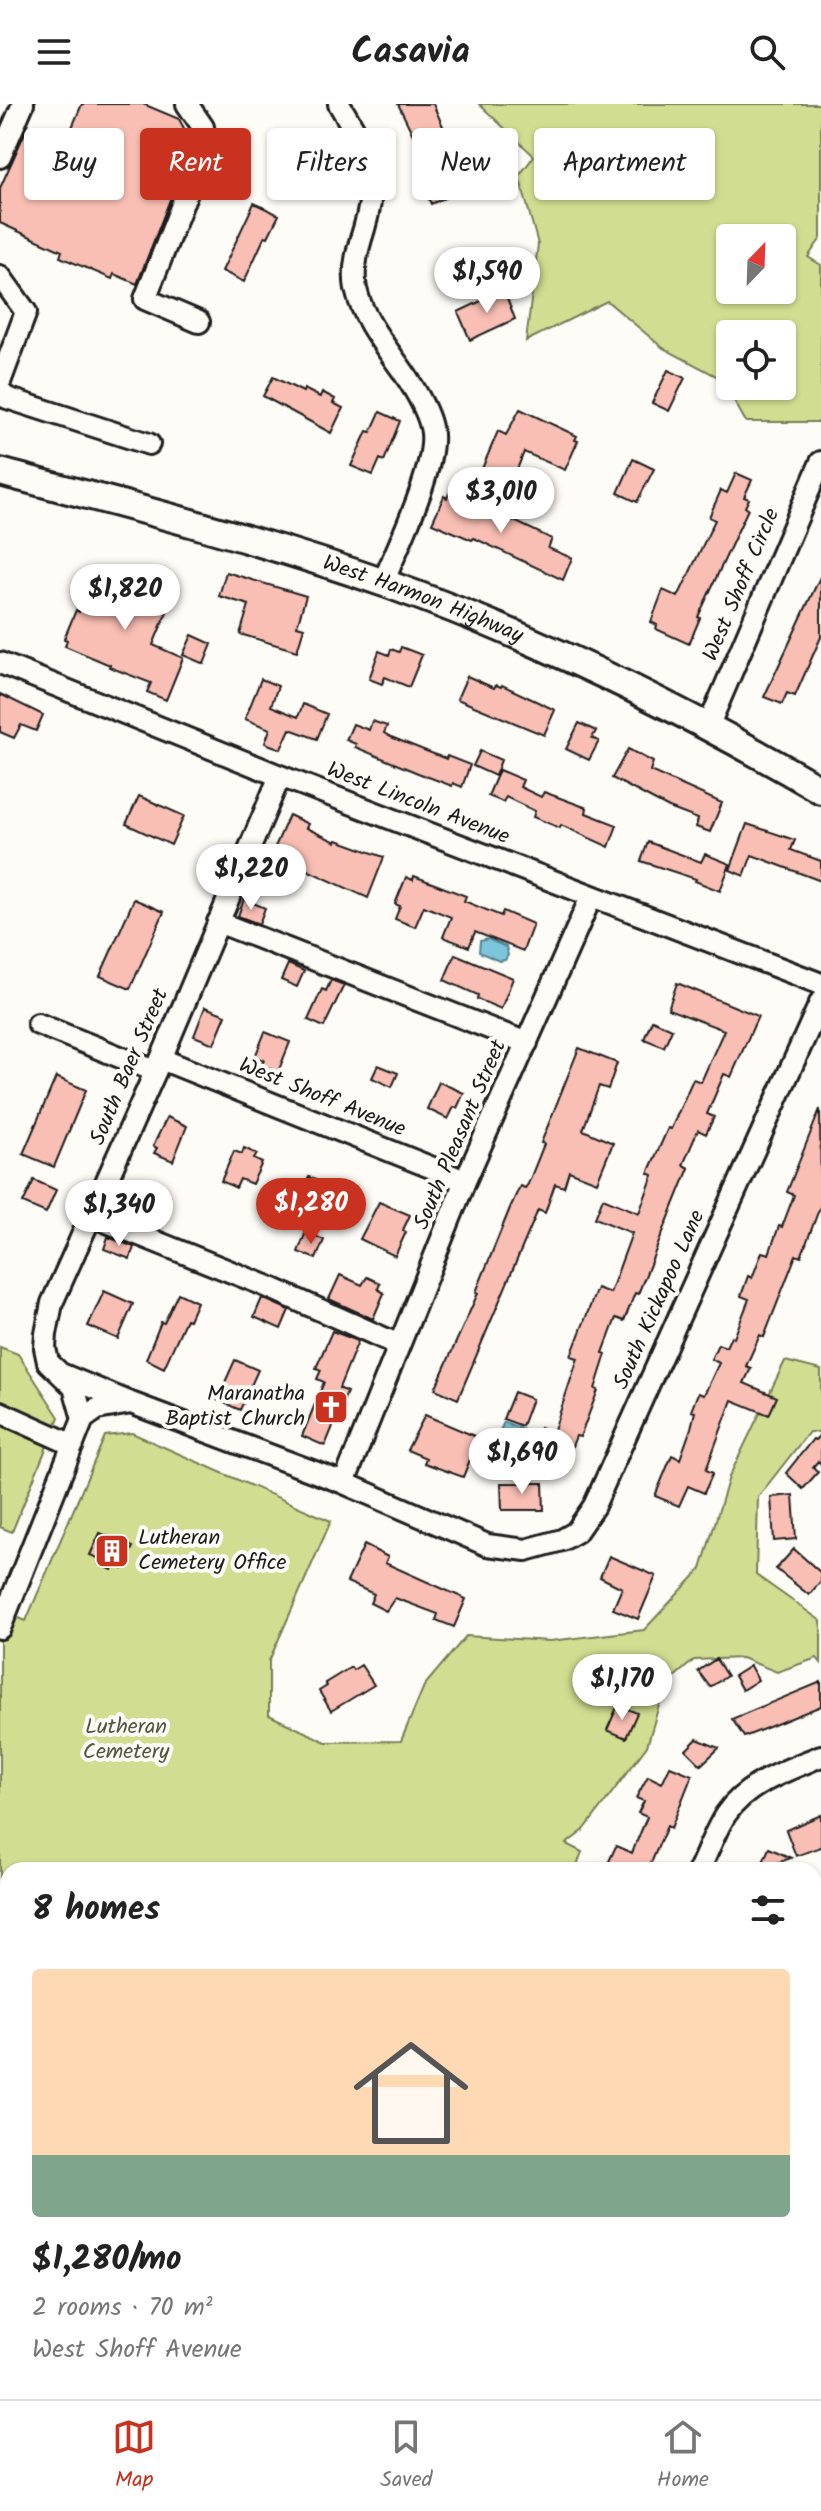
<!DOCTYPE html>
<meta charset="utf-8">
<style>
:root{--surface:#fff;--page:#f2f2f2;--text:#222;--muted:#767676;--line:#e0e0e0;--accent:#c8321e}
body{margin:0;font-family:Kalam,sans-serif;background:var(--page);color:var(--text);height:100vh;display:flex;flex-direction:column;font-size:30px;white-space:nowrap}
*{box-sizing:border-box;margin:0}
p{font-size:26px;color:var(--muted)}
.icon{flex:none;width:44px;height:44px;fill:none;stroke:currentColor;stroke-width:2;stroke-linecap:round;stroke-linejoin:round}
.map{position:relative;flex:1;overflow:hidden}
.drawer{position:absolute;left:0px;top:1758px;width:822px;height:538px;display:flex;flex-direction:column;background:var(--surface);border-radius:24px 24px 0 0;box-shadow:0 2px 6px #0004}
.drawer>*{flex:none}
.banner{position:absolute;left:24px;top:24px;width:774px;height:72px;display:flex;gap:16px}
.needle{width:52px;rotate:23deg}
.fabs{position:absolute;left:716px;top:120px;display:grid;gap:16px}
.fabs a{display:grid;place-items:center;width:80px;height:80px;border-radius:8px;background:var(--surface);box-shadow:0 2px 6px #0004;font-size:40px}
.price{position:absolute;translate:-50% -68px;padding:0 18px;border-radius:28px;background:#fff;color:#222;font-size:26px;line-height:52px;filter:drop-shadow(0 2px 4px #0008)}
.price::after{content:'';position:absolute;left:50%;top:48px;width:24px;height:18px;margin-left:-12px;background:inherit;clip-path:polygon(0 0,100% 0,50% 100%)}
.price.on{background:var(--accent);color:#fff}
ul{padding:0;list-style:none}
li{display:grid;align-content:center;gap:16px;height:424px;padding:0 32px}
li span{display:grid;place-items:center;height:248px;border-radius:8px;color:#555}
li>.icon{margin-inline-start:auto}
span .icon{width:144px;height:144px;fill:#fffc;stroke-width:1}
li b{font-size:34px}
h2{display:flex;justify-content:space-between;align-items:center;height:96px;padding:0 32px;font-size:34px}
.pill{padding:0 28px;border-radius:8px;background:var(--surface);box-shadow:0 2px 6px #0004;font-size:28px;line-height:72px}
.pill.on{background:var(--accent);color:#fff}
header{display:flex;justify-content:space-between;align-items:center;height:104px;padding:0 32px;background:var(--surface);font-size:36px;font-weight:700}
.tabs{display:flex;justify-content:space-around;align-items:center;height:112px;border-top:2px solid var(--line);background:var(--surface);font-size:22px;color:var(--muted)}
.tabs a{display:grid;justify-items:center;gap:4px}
.tabs .on{color:var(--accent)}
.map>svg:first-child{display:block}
.green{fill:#d1de91;stroke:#767d56;stroke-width:2;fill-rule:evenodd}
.water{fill:#7dc5dd;stroke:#568190;stroke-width:2}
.building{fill:#fabfb4;stroke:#1c1c1c;stroke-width:2}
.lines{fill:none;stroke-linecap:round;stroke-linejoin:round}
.minor-casing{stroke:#1c1c1c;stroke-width:26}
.major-casing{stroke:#1c1c1c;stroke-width:32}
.minor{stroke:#fdfcf7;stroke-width:20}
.major{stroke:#fdfcf7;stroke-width:26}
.labels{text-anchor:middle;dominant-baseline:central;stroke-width:8;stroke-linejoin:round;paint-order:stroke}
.street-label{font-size:22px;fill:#1c1c1c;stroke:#fdfcf7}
.poi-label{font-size:22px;fill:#1c1c1c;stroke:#fdfcf7;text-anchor:end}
.park-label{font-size:22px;fill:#52563f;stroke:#fdfcf7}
</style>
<header><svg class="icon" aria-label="menu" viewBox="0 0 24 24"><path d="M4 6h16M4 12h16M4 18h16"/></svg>Casavia<svg class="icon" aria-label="search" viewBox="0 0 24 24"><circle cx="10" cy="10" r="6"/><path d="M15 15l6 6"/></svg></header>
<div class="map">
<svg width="821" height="2295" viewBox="0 0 821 2295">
<rect width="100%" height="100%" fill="#fdfcf7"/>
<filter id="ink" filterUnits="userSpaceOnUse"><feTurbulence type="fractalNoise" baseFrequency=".0125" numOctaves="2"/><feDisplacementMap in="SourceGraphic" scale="16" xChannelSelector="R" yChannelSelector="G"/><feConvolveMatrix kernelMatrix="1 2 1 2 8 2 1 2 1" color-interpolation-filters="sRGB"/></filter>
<g filter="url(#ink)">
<path class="green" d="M479 0H821V134L808 153 821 161V318H746L722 275 663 244 607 197 526 237 538 140 519 72 534 52ZM730 134H782V186H730ZM730 230H782V282H730Z
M0 1243 18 1250 59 1313 12 1428 0 1423Z
M785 1257 821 1266V1328H809L758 1393 756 1471 821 1517V1559L817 1554 777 1568 742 1554 694 1556 665 1581 647 1642 584 1726 566 1740 582 1748 575 1766H8V2288H552L549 2295H0V1506L26 1517 105 1332 132 1329 331 1417 269 1557V1611L326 1638 401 1637 424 1582 466 1532 550 1537 644 1526 701 1465 729 1373Z"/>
<path class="water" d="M488 835 506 843 508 851 505 856 499 857 479 848 480 837Z
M504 1318 531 1329 525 1343 498 1331Z"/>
<path class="building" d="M82 0H143L179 15 192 39 137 180 114 170 112 175 60 153 62 147 0 119V84L27 24 65 40Z
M398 0H433L470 83 431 100 422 78 438 71 420 30 414 33Z
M319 36 338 66 314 81 295 50Z
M254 99 279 111 268 133 265 132 244 178 222 167Z
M504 186 515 215 470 236 458 208Z
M668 266 685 274 669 307 652 299Z
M273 273 303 288 304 285 320 293 322 288 335 295 333 299 343 304 331 329 263 292Z
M520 305 577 332 575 336 578 337 565 366 524 348 511 380 481 367 498 327 506 331Z
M380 308 400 317 384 357 380 355 373 371 351 362 367 327 371 328Z
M633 355 654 365 637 398 618 389Z
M736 369 752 376 744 393 749 395 745 403 748 405 698 513 700 514 689 540 656 525 657 521 651 518 663 486 678 493 715 416 709 413 721 386 727 389Z
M451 385 465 391 461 400 500 416 502 411 552 435 548 444 572 454 563 476 474 434 472 436 432 419 444 392 447 394Z
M98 466 171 498 153 541 183 554 166 596 147 588 151 579 109 563 110 561 65 542 67 536 64 535 76 506 79 508Z
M226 468 306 492 297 522 304 524 297 547 240 530 249 501 219 492Z
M821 471V533L795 592 787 589 782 600 764 593Z
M192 531 212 540 204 560 183 551Z
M401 543 422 551 409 583 385 573 382 580 369 575 379 547 389 551 391 545 399 548Z
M467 572 494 584 496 581 501 583 502 581 555 606 544 631 457 595Z
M261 575 278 582 271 602 298 613 303 600 327 610 317 635 290 625 281 645 265 639 270 625 245 615Z
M0 590 43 611 36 627 21 621 14 634 0 628Z
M372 617 387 622 384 629 391 633 446 655 447 652 470 661 462 683 453 679 452 682 418 669 355 643 356 640 346 636 353 620 369 626Z
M579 619 596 627 592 634 599 637 589 656 566 645Z
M628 645 653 658 650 667 722 699 710 728 696 723 698 715 669 704 612 674Z
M480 647 501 656 495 672 473 662Z
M499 666 523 676 520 683 541 693 544 688 587 704 586 709 617 721 609 743 561 721 560 724 533 713 535 707 506 693 503 698 488 692Z
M139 692 184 712 171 741 126 720Z
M289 711 308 720 306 724 336 738 337 736 384 753 368 794 292 759 286 772 270 765 275 754 271 752Z
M747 720 795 736 791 746 821 757V777L752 751 744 772 730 766Z
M648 738 701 758 705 750 730 760 720 787 695 777 696 775 641 757Z
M414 772 466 792 464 797 501 812 503 807 533 820 523 847 475 828 469 843 443 833 451 813 424 802 415 823 395 815 400 802 395 800 406 773 413 776Z
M134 795 164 808 130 885 100 872Z
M244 795 265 804 259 820 238 812Z
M455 850 513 874 501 905 477 895 478 891 444 876Z
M288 860 304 867 297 883 281 876Z
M331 876 344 881 324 923 308 916 322 885 326 887Z
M677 879 758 912 731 973 724 970 707 1010 714 1013 706 1030 698 1026 683 1061 689 1064 638 1190 635 1189 624 1217 616 1214 603 1249 606 1250 595 1285 598 1286 580 1333 576 1332 565 1360 531 1348 540 1324 553 1329 578 1254 571 1252 597 1184 610 1189 632 1129 595 1114 603 1094 639 1109 653 1071 648 1069 668 1024 671 1025 693 975 701 978 724 926 668 905Z
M205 903 226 911 214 940 194 932Z
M652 916 672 925 664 943 644 935Z
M265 928 290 938 278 968 261 962 264 956 255 953Z
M579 944 617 959 608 985 599 982 583 1026 613 1039 597 1078 569 1067 564 1083 555 1080 545 1109 538 1106 458 1295 435 1285 478 1189 476 1188 510 1104 520 1082 525 1084 528 1080 544 1040 541 1039Z
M378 961 398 969 392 983 372 974Z
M56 973 86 986 54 1063 23 1050Z
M439 978 464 989 457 1004 454 1003 448 1015 427 1005Z
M820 1005 821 1100 801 1153 796 1151 764 1233 760 1231 746 1262 751 1264 744 1279 777 1293 769 1311 732 1296 706 1366 713 1369 704 1389 688 1382 679 1402 655 1392 672 1351 680 1355 691 1324 695 1308 691 1307 698 1289 704 1291 719 1259 711 1255 718 1240 726 1243 731 1232 734 1234 749 1195 741 1192 748 1172 752 1174 762 1148 769 1150 779 1122 782 1123 794 1091 787 1088Z
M167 1013 187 1022 173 1057 154 1049 157 1044 153 1042Z
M244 1044 257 1050 254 1055 262 1059 252 1080 240 1075 236 1084 221 1077 234 1047 242 1050Z
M309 1073 326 1081 313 1116 292 1107Z
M34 1076 56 1086 46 1109 23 1099Z
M133 1094 160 1104 153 1120 125 1111Z
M379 1098 410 1111 403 1126 406 1128 395 1152 360 1135Z
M306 1128 324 1136 316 1155 298 1148Z
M108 1133 134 1143 130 1155 104 1145Z
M340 1171 362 1181 367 1173 380 1179 378 1185 384 1189 373 1215 329 1195Z
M104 1187 133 1200 118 1235 88 1222Z
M178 1189 197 1198 189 1216 186 1215 164 1264 146 1255 161 1218 164 1219Z
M262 1194 289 1206 281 1225 254 1213Z
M332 1227 358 1237 339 1284 347 1288 325 1342 302 1332 324 1278 317 1275 321 1266 316 1264Z
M235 1256 258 1266 240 1306 217 1296Z
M514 1288 532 1295 522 1322 503 1315Z
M425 1311 479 1334 463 1373 424 1359 426 1354 407 1346Z
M821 1330V1360L818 1357 813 1363 818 1368 803 1385 786 1369 813 1335 815 1336Z
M501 1379H543L544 1406H502Z
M793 1391 796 1435 774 1437 771 1393Z
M100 1429 133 1443 123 1465 114 1461 112 1466 99 1460 101 1455 90 1451Z
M364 1441 388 1453 385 1459 466 1495 454 1523 436 1516 438 1510 395 1494 386 1507 370 1499 374 1490 347 1478Z
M794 1445 821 1469V1477L809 1491 776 1465Z
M609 1452 656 1472 638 1515 613 1505 622 1484 600 1473Z
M716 1555 727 1572 710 1583 698 1567Z
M361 1561 374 1581 331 1607 319 1587 327 1582 325 1579 351 1563 353 1566Z
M750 1562 758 1576 742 1586 734 1572Z
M821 1578V1602L744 1633 732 1615Z
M618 1601 637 1609 626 1634 607 1626Z
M697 1635 719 1644 701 1661 686 1646Z
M670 1662 692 1671 671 1724 667 1722 648 1766H605L616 1742 632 1749 647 1713 638 1709 644 1697 636 1694 648 1672 662 1679Z
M821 1711V1743L796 1752 786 1726Z
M769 1744 791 1754 760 1765Z"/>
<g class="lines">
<g class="minor-casing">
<path id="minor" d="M187 0 203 23 206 40 145 195 199 218
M339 0C368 49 381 67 364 125 358 144 352 164 356 185 363 216 386 243 404 269 414 284 427 305 431 323 440 358 397 443 383 479
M0 53 23 0
M0 172 26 208 0 278
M0 288 7 294 149 340
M0 559 280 672 821 880
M708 623 821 358
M218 818 527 939
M38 920 155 967
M161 955 465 1077
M92 1112 264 1181 399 1241
M61 1270 131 1299 344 1379 487 1441 526 1446 562 1436 576 1428 594 1402 821 897
M0 1308 73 1341
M83 1315 97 1305 131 1299
M344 1379 465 1077 591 793
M0 1524 83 1315 74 1283 48 1258 45 1244 46 1230 52 1199 161 955 280 672
M699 1766C708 1748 715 1726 726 1710 747 1679 788 1666 821 1652
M814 2042 821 2045
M0 2177 8 2180
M814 2276 821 2279
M125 2288 126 2295
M654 2295 657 2288"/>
</g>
<g class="major-casing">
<g id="major">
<path id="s1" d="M0 368C130 402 262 436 390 481 540 535 683 605 821 686"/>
</g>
</g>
<use href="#minor" class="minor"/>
<use href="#major" class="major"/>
</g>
</g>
<defs>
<g id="church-square" transform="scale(1.8)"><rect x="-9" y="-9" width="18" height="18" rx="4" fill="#c8321e" stroke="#fdfcf7"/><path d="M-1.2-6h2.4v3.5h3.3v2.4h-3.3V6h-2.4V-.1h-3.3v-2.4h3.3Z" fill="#fff"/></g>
<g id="building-square" transform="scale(1.8)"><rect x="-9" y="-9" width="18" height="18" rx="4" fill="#c8321e" stroke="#fdfcf7"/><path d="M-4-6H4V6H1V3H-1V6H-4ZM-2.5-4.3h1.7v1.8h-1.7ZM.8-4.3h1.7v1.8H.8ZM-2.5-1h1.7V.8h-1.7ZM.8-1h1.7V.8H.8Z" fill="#fff"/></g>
</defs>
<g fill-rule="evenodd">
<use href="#church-square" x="331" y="1303"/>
<use href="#building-square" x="112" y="1447"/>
</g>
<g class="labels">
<g class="street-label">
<text transform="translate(742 481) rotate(-67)">West Shoff Circle</text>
<text stroke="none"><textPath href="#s1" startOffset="442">West Harmon Highway</textPath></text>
<text transform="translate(418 700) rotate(21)">West Lincoln Avenue</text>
<text transform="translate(130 963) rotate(-67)">South Baer Street</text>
<text transform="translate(322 994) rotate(22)">West Shoff Avenue</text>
<text transform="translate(461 1031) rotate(-67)">South Pleasant Street</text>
<text transform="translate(660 1196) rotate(-66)">South Kickapoo Lane</text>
</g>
<g class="poi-label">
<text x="305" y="1290">Maranatha<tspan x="305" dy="25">Baptist Church</tspan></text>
<text x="138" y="1434" text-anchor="start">Lutheran<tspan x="138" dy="25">Cemetery Office</tspan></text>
</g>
<g class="park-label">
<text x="126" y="1623">Lutheran<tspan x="126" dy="25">Cemetery</tspan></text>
</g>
</g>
</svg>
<div class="fabs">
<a><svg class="needle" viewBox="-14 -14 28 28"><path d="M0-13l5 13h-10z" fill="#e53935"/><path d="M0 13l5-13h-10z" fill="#767676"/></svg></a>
<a><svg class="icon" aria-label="locate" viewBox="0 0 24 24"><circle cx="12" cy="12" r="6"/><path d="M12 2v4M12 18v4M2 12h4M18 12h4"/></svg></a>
</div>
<b class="price" style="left:487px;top:211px">$1,590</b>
<b class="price" style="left:501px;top:431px">$3,010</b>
<b class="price" style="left:125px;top:528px">$1,820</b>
<b class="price" style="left:251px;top:808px">$1,220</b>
<b class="price on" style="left:311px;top:1142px">$1,280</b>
<b class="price" style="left:119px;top:1144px">$1,340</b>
<b class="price" style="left:522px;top:1392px">$1,690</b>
<b class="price" style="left:622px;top:1618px">$1,170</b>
<div class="banner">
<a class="pill">Buy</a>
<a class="pill on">Rent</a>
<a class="pill">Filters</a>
<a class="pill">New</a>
<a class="pill">Apartment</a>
</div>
<section class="drawer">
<h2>8 homes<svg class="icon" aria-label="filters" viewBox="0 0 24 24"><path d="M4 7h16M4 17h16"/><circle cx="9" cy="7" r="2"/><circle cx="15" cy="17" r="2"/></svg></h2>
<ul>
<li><span style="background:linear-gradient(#ffd9b3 75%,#7fa58c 0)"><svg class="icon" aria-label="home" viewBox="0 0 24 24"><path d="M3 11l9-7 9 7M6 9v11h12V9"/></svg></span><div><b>$1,280/mo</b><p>2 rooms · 70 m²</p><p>West Shoff Avenue</p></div></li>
</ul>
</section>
</div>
<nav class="tabs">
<a class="on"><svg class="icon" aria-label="map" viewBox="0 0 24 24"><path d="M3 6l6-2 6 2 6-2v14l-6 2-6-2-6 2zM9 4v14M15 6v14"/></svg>Map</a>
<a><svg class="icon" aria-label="saved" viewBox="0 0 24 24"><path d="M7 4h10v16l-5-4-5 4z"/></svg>Saved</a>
<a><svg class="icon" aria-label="home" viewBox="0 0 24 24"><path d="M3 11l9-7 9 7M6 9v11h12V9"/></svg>Home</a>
</nav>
